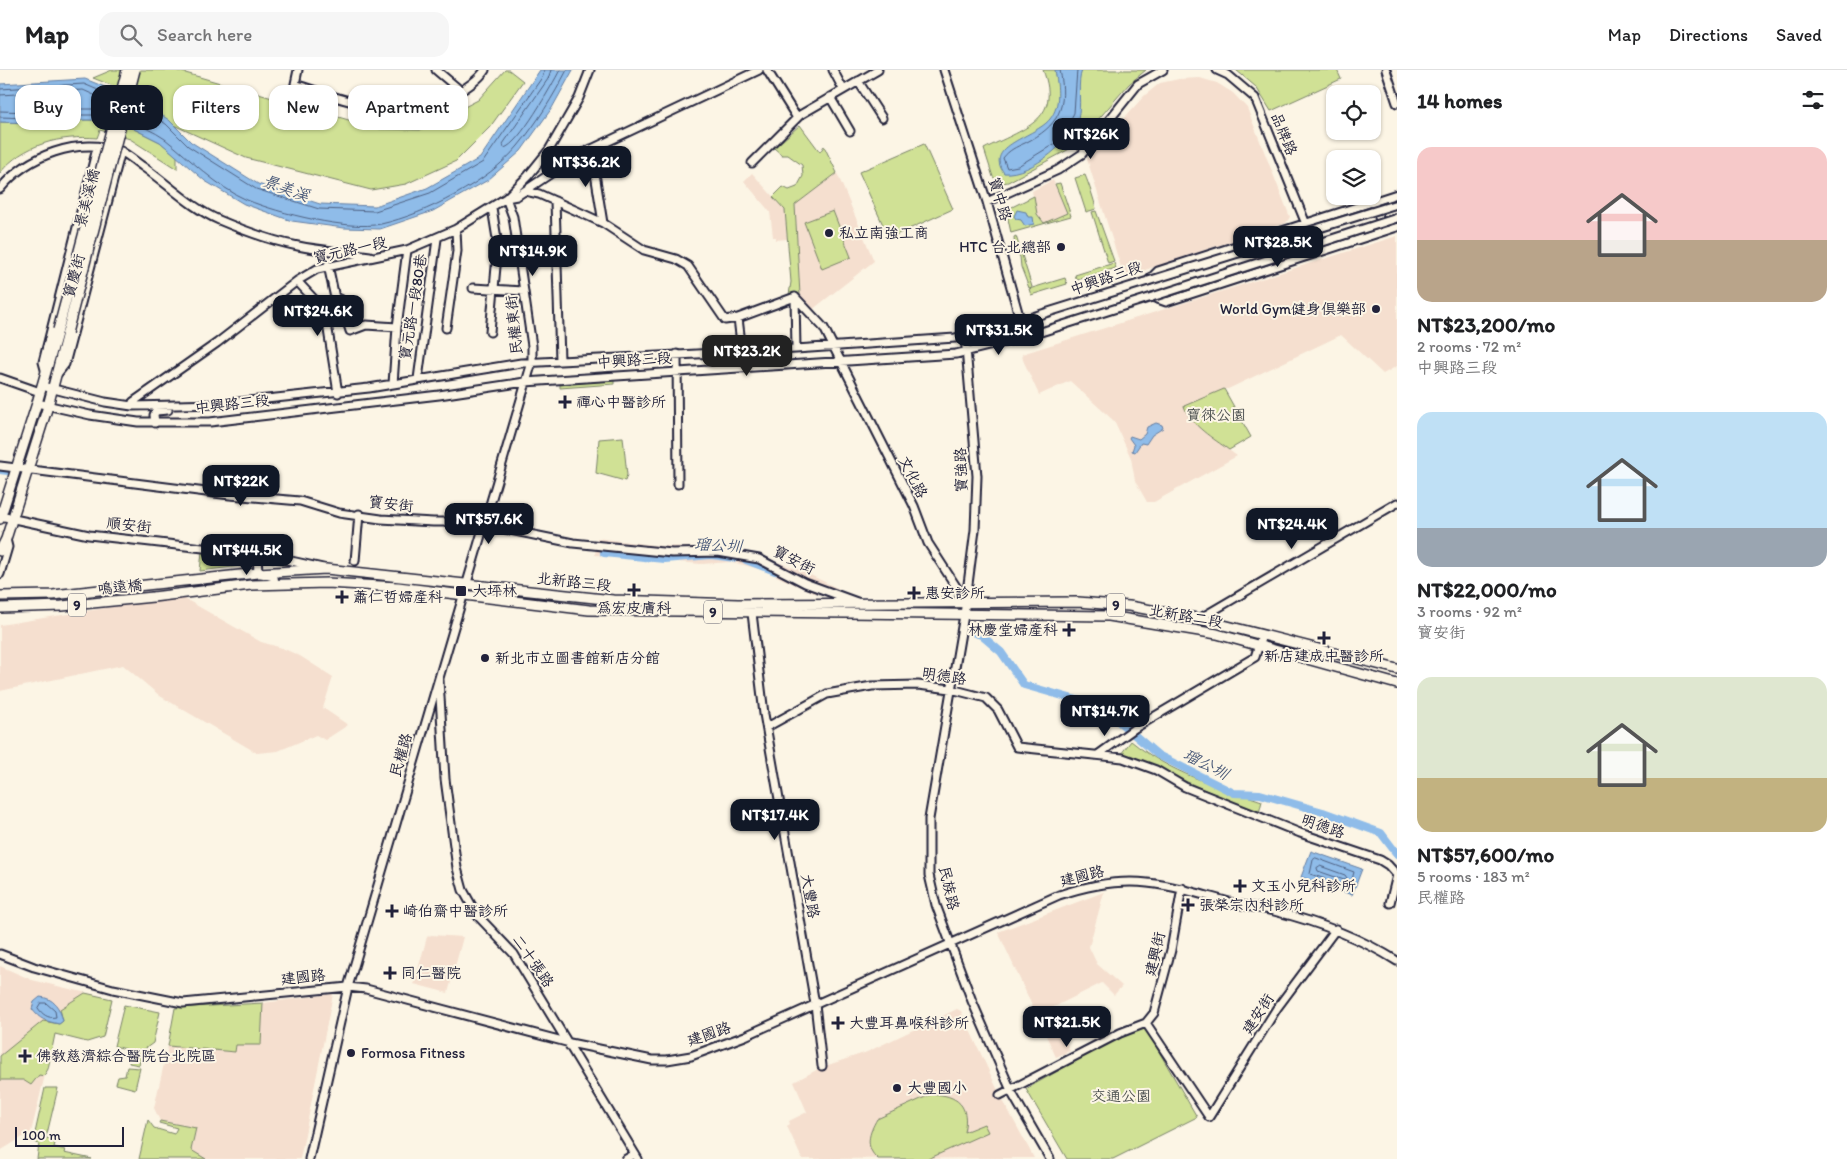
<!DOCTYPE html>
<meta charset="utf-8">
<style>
:root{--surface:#fff;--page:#f6f6f6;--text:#202124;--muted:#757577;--line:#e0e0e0;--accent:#111827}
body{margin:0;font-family:Itim,"LXGW WenKai TC",sans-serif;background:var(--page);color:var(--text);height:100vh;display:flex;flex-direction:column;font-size:19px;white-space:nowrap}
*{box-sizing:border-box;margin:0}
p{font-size:16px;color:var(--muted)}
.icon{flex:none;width:28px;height:28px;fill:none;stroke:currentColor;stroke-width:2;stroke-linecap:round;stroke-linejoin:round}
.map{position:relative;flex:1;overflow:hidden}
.drawer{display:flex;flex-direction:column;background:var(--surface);width:450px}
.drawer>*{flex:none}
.hud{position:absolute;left:15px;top:15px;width:475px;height:45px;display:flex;gap:10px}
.controls{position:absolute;left:1326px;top:15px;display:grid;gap:10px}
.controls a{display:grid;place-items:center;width:55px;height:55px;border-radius:10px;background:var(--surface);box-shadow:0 1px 4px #0004;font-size:25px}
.scale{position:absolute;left:15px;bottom:12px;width:109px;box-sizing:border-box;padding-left:5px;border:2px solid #22223b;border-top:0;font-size:14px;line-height:18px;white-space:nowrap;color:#22223b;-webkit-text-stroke:4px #fcf5e5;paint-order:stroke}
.price{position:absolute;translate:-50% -42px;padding:0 11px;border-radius:10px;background:var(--accent);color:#fff;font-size:16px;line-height:32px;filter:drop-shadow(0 1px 2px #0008)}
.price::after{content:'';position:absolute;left:50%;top:30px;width:15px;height:11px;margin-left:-8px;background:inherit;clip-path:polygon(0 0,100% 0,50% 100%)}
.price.selected{background:#222;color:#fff}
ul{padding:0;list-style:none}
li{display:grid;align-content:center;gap:10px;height:265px;padding:0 20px}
li span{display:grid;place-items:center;height:155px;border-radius:15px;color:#555}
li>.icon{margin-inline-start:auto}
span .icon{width:90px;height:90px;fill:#fffc;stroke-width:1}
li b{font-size:21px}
h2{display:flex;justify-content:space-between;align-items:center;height:60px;padding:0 20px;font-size:21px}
.pill{padding:0 18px;border-radius:15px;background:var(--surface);box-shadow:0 1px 4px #0004;font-size:18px;line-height:45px}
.pill.selected{background:var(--accent);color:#fff}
header{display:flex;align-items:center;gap:30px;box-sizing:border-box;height:70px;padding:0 25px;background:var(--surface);border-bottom:1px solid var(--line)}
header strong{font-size:24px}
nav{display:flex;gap:28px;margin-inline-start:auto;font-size:18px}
.search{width:350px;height:45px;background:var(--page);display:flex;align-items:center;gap:12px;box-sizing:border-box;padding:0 18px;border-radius:15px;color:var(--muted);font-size:19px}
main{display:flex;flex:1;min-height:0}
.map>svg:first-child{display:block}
.built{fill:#f5dfcf}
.green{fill:#d0e195;stroke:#798268}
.water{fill:#8fbce9;stroke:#637ea3}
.pier{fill:#fcf5e5}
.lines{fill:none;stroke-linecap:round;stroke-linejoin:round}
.shore{stroke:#4e6081;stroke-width:1}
.canal{stroke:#8fbce9;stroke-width:8}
.minor-casing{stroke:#22223b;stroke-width:11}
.major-casing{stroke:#22223b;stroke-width:12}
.minor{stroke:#fcf5e5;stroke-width:7}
.major{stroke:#fcf5e5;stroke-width:9}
.minor-bridge-casing{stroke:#22223b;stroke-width:11;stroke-linecap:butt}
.major-bridge-casing{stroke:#22223b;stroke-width:12;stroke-linecap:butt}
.minor-bridge{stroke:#fcf5e5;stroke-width:7}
.major-bridge{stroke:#fcf5e5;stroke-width:9}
.poi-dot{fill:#22223b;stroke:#fcf5e5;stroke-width:2}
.labels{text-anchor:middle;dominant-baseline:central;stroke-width:4;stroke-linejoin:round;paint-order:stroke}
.shield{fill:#fcf5e5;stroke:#63616e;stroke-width:1}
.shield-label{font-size:14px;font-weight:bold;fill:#22223b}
.street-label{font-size:15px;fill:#22223b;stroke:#fcf5e5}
.poi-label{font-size:15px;fill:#22223b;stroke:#fcf5e5;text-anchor:start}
.park-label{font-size:15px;fill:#4e5252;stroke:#fcf5e5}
.water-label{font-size:16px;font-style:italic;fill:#485878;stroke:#fcf5e5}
</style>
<header>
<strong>Map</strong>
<div class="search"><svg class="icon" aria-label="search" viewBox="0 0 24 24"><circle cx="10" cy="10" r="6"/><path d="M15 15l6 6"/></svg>Search here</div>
<nav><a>Map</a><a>Directions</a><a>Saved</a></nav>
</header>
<main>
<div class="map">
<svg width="1397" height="1089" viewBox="0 0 1397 1089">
<rect width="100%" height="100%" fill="#fcf5e5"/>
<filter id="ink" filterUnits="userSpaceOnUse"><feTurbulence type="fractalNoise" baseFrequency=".02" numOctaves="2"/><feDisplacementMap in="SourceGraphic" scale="10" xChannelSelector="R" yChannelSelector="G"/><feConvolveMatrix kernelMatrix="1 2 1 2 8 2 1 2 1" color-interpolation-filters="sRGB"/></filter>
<g filter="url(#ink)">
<path class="built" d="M1200 8 1217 13 1233 23 1247 38 1290 147 1286 153 1124 207 1087 89 1144 26 1160 13 1179 9Z
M752 103 785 140 787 169 776 170V167H773L770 142 744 111Z
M837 103 874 191 812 240 800 225 795 134Z
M1053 110 1067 143 1044 153 1037 144 1032 121Z
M1397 166V296L1383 304 1341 265 1228 319H1224L1200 359 1237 386 1154 432H1147L1135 411 1131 388 1114 351 1070 311 1039 325 1023 290 1022 284Z
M597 468 661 476 724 478 744 481 800 500 839 519 814 523 763 500 732 492 701 494 595 485Z
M180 526 261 572 282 578 300 586 333 607 323 638 348 655 325 670 316 665 278 681 257 683 160 626 123 595 0 621V555Z
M1104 822 1089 877 1097 894 1122 916 1114 925 1102 913 1050 939 1070 981 1056 987 998 862Z
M431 865 463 867 448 923 414 914 427 867Z
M0 896 32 910 112 929 103 967 87 972 55 964 31 1062 0 1081Z
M333 924 300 1089H206L191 1081 196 1058 160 1051 154 1038 168 976 235 982 236 975H261L263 933Z
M957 939 961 941 1000 1025 1034 1088 802 1089 787 1056 790 1054 789 1051 807 1042 794 1012 822 997 867 982Z"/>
<path class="green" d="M112 0H175L380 59 420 60 478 30 505 0H509L523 11 490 57 456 91 406 114 371 120 246 88 167 52 141 27 93 8Z
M1043 0H1146L1129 14 1075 76 1008 112 1002 113 993 107 984 79C1022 59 1063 51 1043 0Z
M1236 0H1337L1341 9 1271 41 1256 17Z
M78 50H116L160 72 177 86V99L130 69 100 60 97 68C61 65 23 74 0 103V52L62 54Z
M800 55 820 82 824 76 837 103 795 135 800 225H789L791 212 785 140 773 127 783 117 789 120 797 117 803 106 802 95 788 85H782L774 78Z
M924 74 953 139 889 168 859 102Z
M1085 105C1088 112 1095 132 1096 139L1086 142 1075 108Z
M1060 113 1071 146 1011 163 1007 144 1008 139 1034 126 1037 144 1044 153 1067 143 1055 114Z
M833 141 851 187 822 199 804 152Z
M1096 141 1114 191 1108 193 1092 142Z
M1016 166 1032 217 1029 218 1021 197 1020 187 1015 179 1014 167Z
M1114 193 1116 198 1077 210 1075 205Z
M1065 208 1067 214 1031 225 1029 219Z
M614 310V314L560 318V315Z
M1224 319 1251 367 1229 380C1213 368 1191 356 1184 336Z
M623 367 627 405 625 411 596 403 599 369Z
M202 482 243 487 241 496 200 501Z
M1131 671C1172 704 1214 715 1262 731L1259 743C1212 725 1168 701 1121 684Z
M85 923 112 929 103 967 87 972 55 964 48 999 44 1006 39 1005 31 1015 23 1010H0V986L43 951 59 954 63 951 60 939Z
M263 933 261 975H236L235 982 168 976 175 938Z
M124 935 160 942 153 973 142 981 139 995 129 993 130 986 126 979 114 976Z
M1144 956 1197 1047 1113 1089H1067L1026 1019 1127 962Z
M127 997 140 998 135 1019 116 1014 118 1007 125 1006Z
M45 1018H58L46 1068 56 1070 54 1077 65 1080 64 1083 92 1089H37L39 1074 33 1072Z
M932 1024C958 1025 970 1036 964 1062L984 1054 988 1062 928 1089H878C864 1077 869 1063 877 1049Z
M148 1050 154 1058 174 1064 177 1058 159 1053 160 1051 196 1058 191 1080 206 1089H139Z"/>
<path class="water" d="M540 0H573L552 38 521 81 488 110 433 141 380 159 344 158 292 151 244 134 205 111 160 72 116 50H78L62 54 0 52V14L85 9 140 31 169 50 191 72 258 114 320 134 375 136 427 118 480 88Z
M1055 0H1082C1077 14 1081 29 1079 43 1077 69 1030 106 1004 103 983 75 1036 67 1050 49 1061 35 1058 17 1055 0Z
M1017 140 1026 142 1028 147H1033L1034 154 1025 156 1021 150 1016 149 1014 146Z
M1156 353 1162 355 1163 358 1152 365 1146 374 1141 373 1135 382 1132 381 1134 375 1129 368 1130 366 1139 369 1145 364 1147 357Z
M1311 781 1362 799 1352 825 1301 807Z
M40 927C54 928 60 938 63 951L59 954C46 951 40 950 32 939L34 932Z"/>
<path class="pier" d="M113 19 136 27 127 58 115 52 103 53Z"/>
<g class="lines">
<path class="shore" d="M551 0 548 9 503 74 504 78C519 75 552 15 560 0
M1060 0C1068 37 1059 56 1025 73 1016 77 1009 80 1003 88L1007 98 1018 96 1059 71 1074 43 1077 0
M0 19 84 14 114 27
M0 25 83 20 112 33
M68 29 69 33 60 35 42 32 44 30Z
M132 33 166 54 188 76 256 119 319 139 375 141 430 123 483 92 543 6 544 0
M0 41 61 43 78 39H111
M0 47 61 49 78 45H109
M128 50C140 56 154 61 165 69 192 90 215 116 247 130 278 143 349 161 381 154 426 144 488 112 518 76 537 53 553 27 567 0
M1316 788 1354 802 1350 817 1310 804 1313 790Z
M1320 796 1345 805 1347 808 1344 810 1318 801 1317 798Z
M41 933H46L55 941 56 947C48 949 42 944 38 938Z"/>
<path class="canal" d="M0 400 8 401
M604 483 664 489 711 485 735 488
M746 490 775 501
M972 562 981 565 1001 582 1024 615 1084 632 1111 645 1158 685 1234 723 1260 724 1323 742 1381 763 1397 784"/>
<g class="minor-casing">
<path id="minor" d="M298 0 295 14C347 31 399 52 452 26 463 20 478 11 485 0
M436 0 461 21
M767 0 797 48
M833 0 843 19
M944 0 987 132 1025 267
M1217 0 1228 5 1255 28 1306 154
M1386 0 1397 33
M858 11 882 48
M830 27 850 61
M591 79 603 153
M752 93 800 45 878 0
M0 119C28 85 77 67 120 81 127 84 135 91 142 96 167 113 191 138 219 150 245 161 271 171 298 176 322 181 346 182 370 186
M525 121 539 124 577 141 603 153 644 180 676 189 688 196 725 250 738 248 742 282
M506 128 528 106 549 80 579 28 590 0
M555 131 560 290
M1374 131 1382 157
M987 132 1058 100 1082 84 1138 14 1163 0
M328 195 335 228 340 229 350 261 366 255 397 257
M297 211 325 241 338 323
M473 218 524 221
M738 248 795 227
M446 258 457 181 456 159
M490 262 498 175 492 138
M965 267 977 406 975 460 964 545 929 749V805L936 835 972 931 1013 1025 1050 1089
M796 279 795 227 824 258 914 436 928 473 966 532
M677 284 678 414
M46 303 43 292 97 78
M58 303 65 294 121 81
M0 308 40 322
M418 309 437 169
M393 314 397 257 407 180
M42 316 105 332 132 336 220 334 369 318 521 293 796 279 955 268 978 264 1148 211 1158 201 1397 124
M37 333 90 345 138 352H210L439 325 525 312 956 284 1025 267 1152 227 1166 232 1397 157
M132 336 133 332 217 273 297 211 317 199 407 180 456 159 506 128 517 126 577 86 759 0
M155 353 154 345 156 341 168 340
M0 396 230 425 300 431 339 443 381 449 433 452H471L573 473 672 483 718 482 759 489 805 513 857 532
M0 446 89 465 264 485 323 498
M257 484 258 503 274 507 275 514
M355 491 359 444
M0 504 8 477 6 469
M752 543 764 644 815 934 822 996
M1199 549 1397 433
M439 610 445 709 457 798 463 820 477 845 514 884 638 1089
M767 657 827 624 872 616 918 615 951 619 986 628 998 640 1017 677 1123 688 1156 700 1185 717 1300 763 1380 790 1388 795 1397 805 1390 833
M1099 684 1135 658 1255 587 1262 565
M0 884 34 897 113 919 183 933 348 917 366 919 570 973 652 990H667L691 986 745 966 1059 825C1134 800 1165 815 1237 834 1249 837 1262 838 1274 841 1318 852 1359 867 1397 891
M1146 953 1209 1047 1277 938 1336 859
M1000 1025 1120 963 1146 953 1154 943 1171 880 1182 818
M309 1089 348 917 532 292V276L513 147 506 128
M626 1089 635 1084"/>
</g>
<g class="major-casing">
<path id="major" d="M0 449 37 333 58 260
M0 481 6 469 48 336 67 263
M0 526 53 525 258 503 326 499 613 530 738 534 1078 532 1129 536 1196 548 1397 599
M153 527 251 515 327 513 398 517 589 540 1109 546 1217 564 1397 614"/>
</g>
<use href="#minor" class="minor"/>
<use href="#major" class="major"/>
<g class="minor-bridge-casing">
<path id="minor-bridge" d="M1148 211 1397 134
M1152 227 1397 148"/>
</g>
<g class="major-bridge-casing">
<path id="major-bridge" d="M58 260 127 0
M67 263 135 0
M0 538 62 536 153 527"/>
</g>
<use href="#minor-bridge" class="minor-bridge"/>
<use href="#major-bridge" class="major-bridge"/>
</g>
</g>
<g class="poi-dot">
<circle cx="829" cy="163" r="5"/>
<circle cx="1061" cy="177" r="5"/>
<circle cx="1376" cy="239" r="5"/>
<path d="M562.5 324.5h5v5h5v5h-5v5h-5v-5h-5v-5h5z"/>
<path d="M631.5 512.5h5v5h5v5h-5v5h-5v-5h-5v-5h5z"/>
<rect x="455" y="515" width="12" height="12" rx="2.5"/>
<path d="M911.5 515.5h5v5h5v5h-5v5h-5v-5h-5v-5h5z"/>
<path d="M339.5 519.5h5v5h5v5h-5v5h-5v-5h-5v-5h5z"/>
<path d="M1066.5 552.5h5v5h5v5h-5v5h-5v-5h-5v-5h5z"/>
<path d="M1321.5 560.5h5v5h5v5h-5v5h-5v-5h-5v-5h5z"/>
<circle cx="485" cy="588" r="5"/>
<path d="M1237.5 808.5h5v5h5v5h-5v5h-5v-5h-5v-5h5z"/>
<path d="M1185.5 827.5h5v5h5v5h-5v5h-5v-5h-5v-5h5z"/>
<path d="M389.5 833.5h5v5h5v5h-5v5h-5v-5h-5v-5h5z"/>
<path d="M387.5 895.5h5v5h5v5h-5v5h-5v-5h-5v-5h5z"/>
<path d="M835.5 945.5h5v5h5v5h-5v5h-5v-5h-5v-5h5z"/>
<circle cx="351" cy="983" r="5"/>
<path d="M22.5 978.5h5v5h5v5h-5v5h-5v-5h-5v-5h5z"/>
<circle cx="897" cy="1018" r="5"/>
</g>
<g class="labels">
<g class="shield">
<rect x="68" y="523.5" width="18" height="23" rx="4"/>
<rect x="1107" y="523.5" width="18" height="23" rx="4"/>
<rect x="704" y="530.5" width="18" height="23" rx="4"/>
</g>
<g class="shield-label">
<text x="77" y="535">9</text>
<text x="1116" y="535">9</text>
<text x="713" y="542">9</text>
</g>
<g class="street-label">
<text transform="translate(1284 64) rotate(68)">品牌路</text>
<text transform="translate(87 128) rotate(-76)">景美溪橋</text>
<text transform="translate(1000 129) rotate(73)">寶中路</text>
<text transform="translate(350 180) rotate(-13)">寶元路一段</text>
<text transform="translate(74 206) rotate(-75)">寶慶街</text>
<text transform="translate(1106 208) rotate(-19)">中興路三段</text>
<text transform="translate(413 237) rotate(-81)">寶元路一段80巷</text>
<text transform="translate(514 255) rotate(-96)">民權東街</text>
<text transform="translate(634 290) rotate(-4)">中興路三段</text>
<text transform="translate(232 334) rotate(-6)">中興路三段</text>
<text transform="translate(961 400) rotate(-92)">寶強路</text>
<text transform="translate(913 407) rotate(63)">文化路</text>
<text transform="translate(391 434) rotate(6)">寶安街</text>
<text transform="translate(129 455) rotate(6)">順安街</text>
<text transform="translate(794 490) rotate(27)">寶安街</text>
<text transform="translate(574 512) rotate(6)">北新路三段</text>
<text transform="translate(120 517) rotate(-6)">鳴遠橋</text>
<text transform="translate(1186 546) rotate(10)">北新路二段</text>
<text transform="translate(944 606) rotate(9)">明德路</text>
<text transform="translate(401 685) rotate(-74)">民權路</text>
<text transform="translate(1323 756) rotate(19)">明德路</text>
<text transform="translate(1082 806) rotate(-14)">建國路</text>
<text transform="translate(949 818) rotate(77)">民族路</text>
<text transform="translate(810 826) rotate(80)">大豐路</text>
<text transform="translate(1155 884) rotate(-77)">建興街</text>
<text transform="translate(533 891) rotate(55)">二十張路</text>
<text transform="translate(303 907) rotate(-6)">建國路</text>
<text transform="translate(1258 944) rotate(-57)">建安街</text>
<text transform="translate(709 964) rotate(-19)">建國路</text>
</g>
<g class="poi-label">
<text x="839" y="163">私立南強工商</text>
<text x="1051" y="177" text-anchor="end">HTC 台北總部</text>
<text x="1366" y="239" text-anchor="end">World Gym健身俱樂部</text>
<text x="576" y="332">禪心中醫診所</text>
<text x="472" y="521">大坪林</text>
<text x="925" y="523">惠安診所</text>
<text x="353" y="527">蕭仁哲婦產科</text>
<text x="634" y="538" text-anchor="middle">為宏皮膚科</text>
<text x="1058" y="560" text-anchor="end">林慶堂婦產科</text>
<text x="1324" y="586" text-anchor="middle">新店建成中醫診所</text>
<text x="495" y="588">新北市立圖書館新店分館</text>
<text x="1251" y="816">文玉小兒科診所</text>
<text x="1199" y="835">張榮宗內科診所</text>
<text x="403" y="841">崎伯齋中醫診所</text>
<text x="401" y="903">同仁醫院</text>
<text x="849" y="953">大豐耳鼻喉科診所</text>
<text x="361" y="983">Formosa Fitness</text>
<text x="36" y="986">佛教慈濟綜合醫院台北院區</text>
<text x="907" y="1018">大豐國小</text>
</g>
<g class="park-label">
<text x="1216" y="345">寶徠公園</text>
<text x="1121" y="1026">交通公園</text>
</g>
<g class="water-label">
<text transform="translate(286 118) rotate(20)">景美溪</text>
<text transform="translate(718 475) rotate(3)">瑠公圳</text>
<text transform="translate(1206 694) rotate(27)">瑠公圳</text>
</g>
</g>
</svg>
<div class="controls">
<a><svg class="icon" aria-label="locate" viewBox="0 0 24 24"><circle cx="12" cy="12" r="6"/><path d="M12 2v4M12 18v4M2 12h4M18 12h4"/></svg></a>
<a><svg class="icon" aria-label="layers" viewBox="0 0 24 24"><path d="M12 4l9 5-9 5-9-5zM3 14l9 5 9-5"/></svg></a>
</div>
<div class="scale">100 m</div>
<b class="price" style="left:1091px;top:90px">NT$26K</b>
<b class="price" style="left:586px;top:118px">NT$36.2K</b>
<b class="price" style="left:1278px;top:198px">NT$28.5K</b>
<b class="price" style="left:533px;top:207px">NT$14.9K</b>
<b class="price" style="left:318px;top:267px">NT$24.6K</b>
<b class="price" style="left:999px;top:286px">NT$31.5K</b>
<b class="price selected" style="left:747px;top:307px">NT$23.2K</b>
<b class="price" style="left:241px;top:437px">NT$22K</b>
<b class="price" style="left:489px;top:475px">NT$57.6K</b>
<b class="price" style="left:1292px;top:480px">NT$24.4K</b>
<b class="price" style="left:247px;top:506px">NT$44.5K</b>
<b class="price" style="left:1105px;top:667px">NT$14.7K</b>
<b class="price" style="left:775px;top:771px">NT$17.4K</b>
<b class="price" style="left:1067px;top:978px">NT$21.5K</b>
<div class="hud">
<a class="pill">Buy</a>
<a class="pill selected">Rent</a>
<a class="pill">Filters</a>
<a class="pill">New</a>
<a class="pill">Apartment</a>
</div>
</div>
<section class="drawer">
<h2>14 homes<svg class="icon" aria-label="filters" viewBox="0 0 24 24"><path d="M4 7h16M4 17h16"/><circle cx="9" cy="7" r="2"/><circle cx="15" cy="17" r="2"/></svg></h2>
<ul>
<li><span style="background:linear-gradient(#f6c9c9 60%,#b9a48a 0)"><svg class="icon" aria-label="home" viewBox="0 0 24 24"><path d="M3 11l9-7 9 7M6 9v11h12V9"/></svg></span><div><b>NT$23,200/mo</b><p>2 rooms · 72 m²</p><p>中興路三段</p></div></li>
<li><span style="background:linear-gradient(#bfe0f5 75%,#9aa5b1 0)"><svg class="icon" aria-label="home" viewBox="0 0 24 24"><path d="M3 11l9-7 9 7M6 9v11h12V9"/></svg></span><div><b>NT$22,000/mo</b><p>3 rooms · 92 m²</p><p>寶安街</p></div></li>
<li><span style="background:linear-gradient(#dfe7d0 65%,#c2b280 0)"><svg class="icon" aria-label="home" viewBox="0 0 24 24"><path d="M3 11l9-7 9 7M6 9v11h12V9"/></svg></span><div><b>NT$57,600/mo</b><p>5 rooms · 183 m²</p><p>民權路</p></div></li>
</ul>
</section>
</main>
